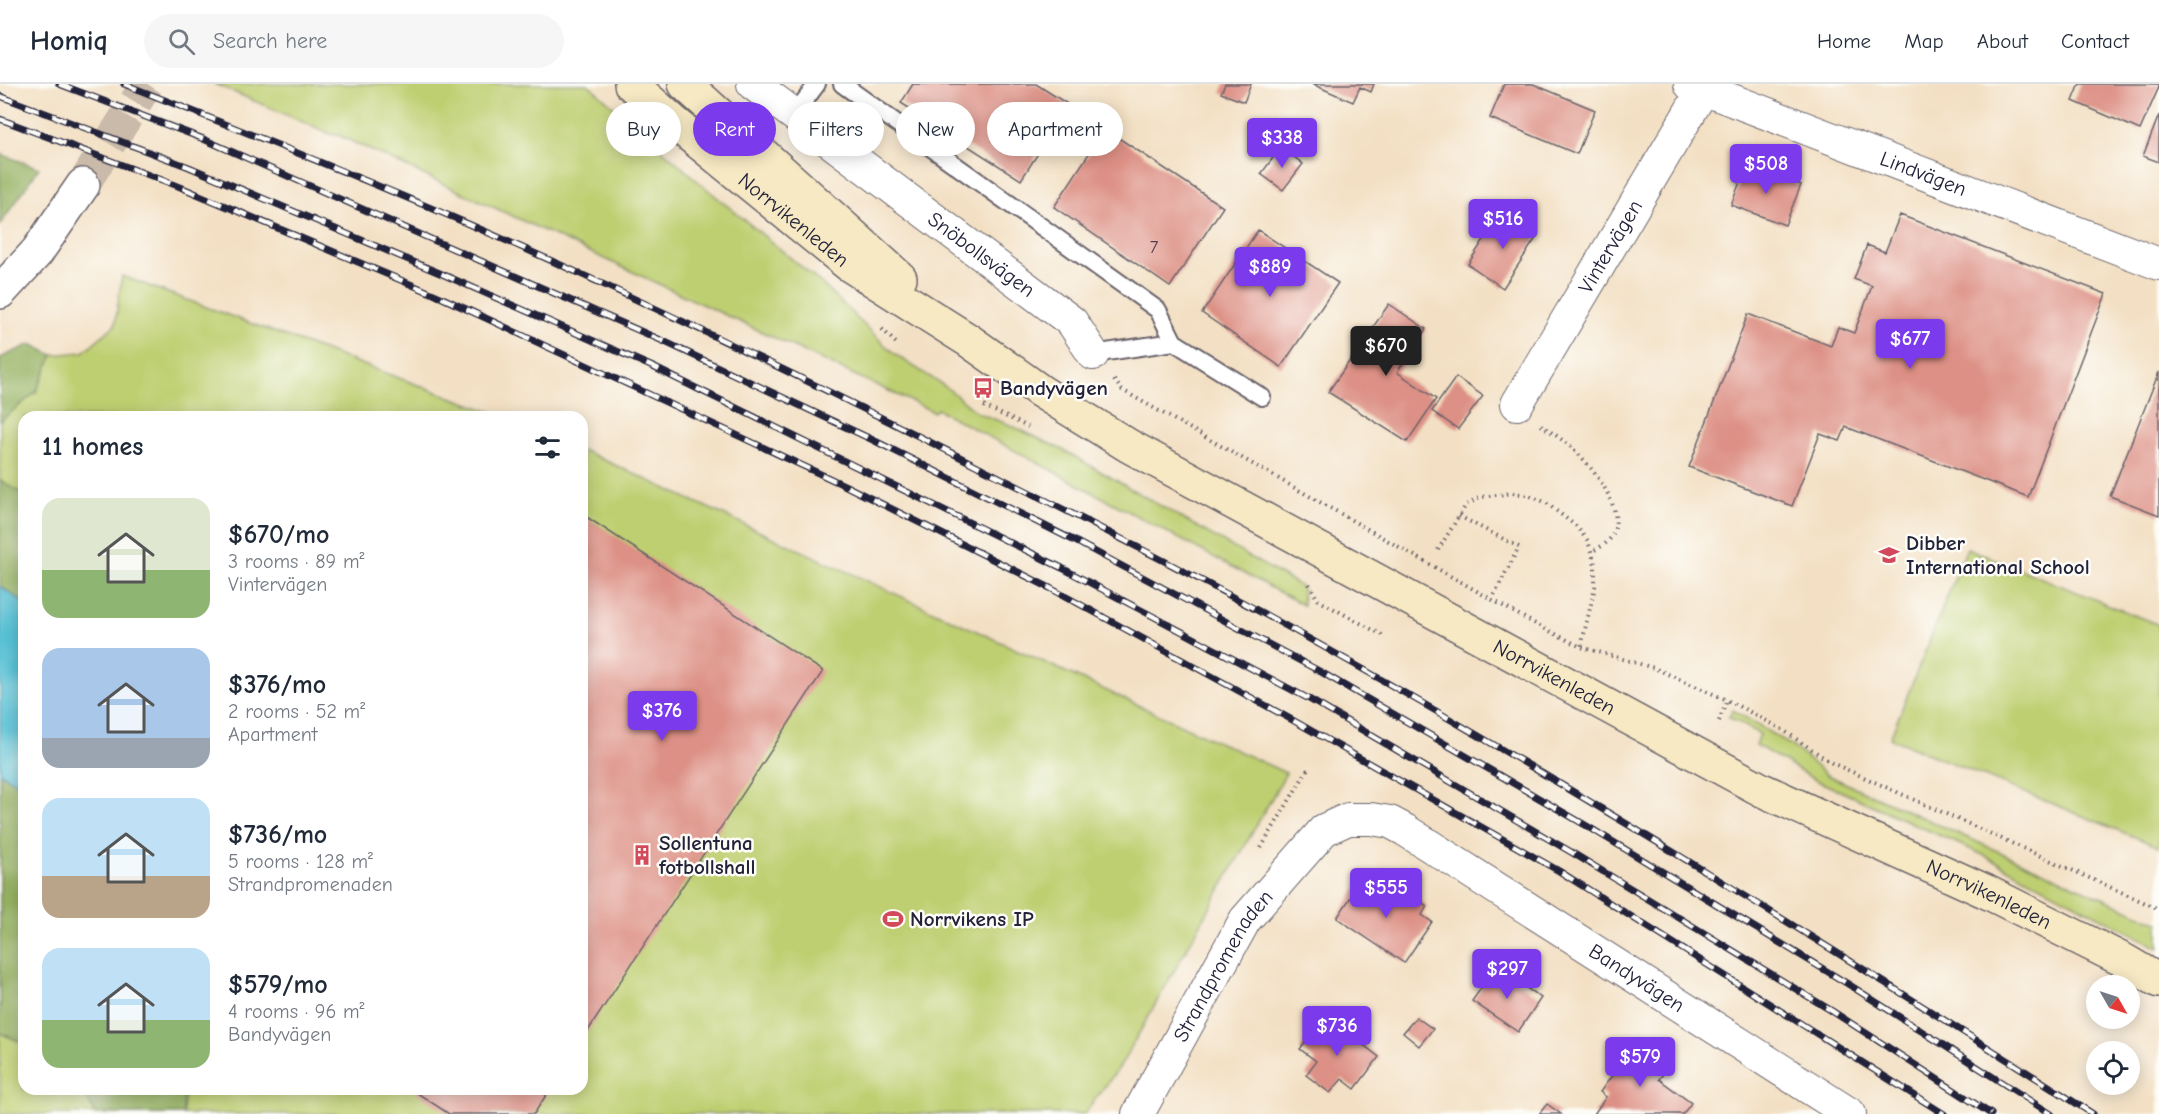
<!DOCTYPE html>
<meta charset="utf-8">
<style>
:root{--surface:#fff;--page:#f6f6f7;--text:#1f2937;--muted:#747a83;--line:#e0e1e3;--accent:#7c3aed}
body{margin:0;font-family:"Comic Neue",sans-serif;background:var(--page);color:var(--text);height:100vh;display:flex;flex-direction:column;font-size:22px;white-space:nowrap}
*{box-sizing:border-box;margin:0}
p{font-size:20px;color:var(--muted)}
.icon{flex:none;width:33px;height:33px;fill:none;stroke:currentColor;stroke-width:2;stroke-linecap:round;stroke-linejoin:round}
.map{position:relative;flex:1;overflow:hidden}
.side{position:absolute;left:18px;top:327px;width:570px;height:684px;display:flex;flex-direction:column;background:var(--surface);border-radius:18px;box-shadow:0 3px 15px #0003}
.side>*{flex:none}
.guide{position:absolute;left:606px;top:18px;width:570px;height:54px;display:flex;gap:12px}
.needle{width:39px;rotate:129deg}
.buttons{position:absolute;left:2086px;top:891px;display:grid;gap:12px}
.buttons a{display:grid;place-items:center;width:54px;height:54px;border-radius:50%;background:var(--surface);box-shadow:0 3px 15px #0003;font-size:30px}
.price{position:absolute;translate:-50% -51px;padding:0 14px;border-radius:6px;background:var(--accent);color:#fff;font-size:20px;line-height:39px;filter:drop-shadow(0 2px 3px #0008)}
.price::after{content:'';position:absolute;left:50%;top:36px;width:18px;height:14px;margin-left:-9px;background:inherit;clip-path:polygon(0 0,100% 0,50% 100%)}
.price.active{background:#222;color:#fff}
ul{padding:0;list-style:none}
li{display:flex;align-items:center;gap:18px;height:150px;padding:0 24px}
li span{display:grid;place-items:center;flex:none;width:168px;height:120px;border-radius:18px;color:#555}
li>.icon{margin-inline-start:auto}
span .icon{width:72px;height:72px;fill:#fffc;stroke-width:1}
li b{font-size:26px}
h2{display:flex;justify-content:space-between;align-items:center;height:72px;padding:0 24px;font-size:26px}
.tag{padding:0 21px;border-radius:27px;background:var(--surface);box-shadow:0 3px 15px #0003;font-size:21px;line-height:54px}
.tag.active{background:var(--accent);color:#fff}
header{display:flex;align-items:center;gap:36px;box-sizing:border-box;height:84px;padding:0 30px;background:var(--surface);border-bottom:2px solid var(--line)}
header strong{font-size:28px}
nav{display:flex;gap:33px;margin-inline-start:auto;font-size:21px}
.search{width:420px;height:54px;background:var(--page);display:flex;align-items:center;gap:15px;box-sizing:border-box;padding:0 21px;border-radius:33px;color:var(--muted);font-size:22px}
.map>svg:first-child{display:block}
.green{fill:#becf71;stroke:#707856;stroke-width:1.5}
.forest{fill:#96b263;stroke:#5c6a4f;stroke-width:1.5}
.water{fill:#59c1d6;stroke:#3e7288;stroke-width:1.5}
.building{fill:#dd9085}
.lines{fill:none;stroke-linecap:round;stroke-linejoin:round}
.tertiary-tunnel{stroke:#c9baa9;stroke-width:33;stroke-dasharray:33 16;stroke-linecap:butt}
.service-casing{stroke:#6b646b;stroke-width:20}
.minor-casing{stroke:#6b646b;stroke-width:34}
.tertiary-casing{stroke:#6b646b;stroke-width:36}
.secondary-casing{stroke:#6b646b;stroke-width:36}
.path{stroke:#6b646b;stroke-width:4;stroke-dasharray:1.5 4.5;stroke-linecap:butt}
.service{stroke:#fff;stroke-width:16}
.minor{stroke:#fff;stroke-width:32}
.tertiary{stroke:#fff;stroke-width:33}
.secondary{stroke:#f7e9c3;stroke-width:33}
.rail-casing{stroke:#22223b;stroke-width:7}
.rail{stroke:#fdfcf7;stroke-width:4.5;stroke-dasharray:14;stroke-linecap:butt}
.labels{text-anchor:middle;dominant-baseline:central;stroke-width:5;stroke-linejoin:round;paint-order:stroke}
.number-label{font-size:18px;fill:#513e4e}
.street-label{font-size:21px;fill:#22223b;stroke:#fdfcf7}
.poi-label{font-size:21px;font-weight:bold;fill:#22223b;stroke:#fdfcf7;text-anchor:start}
</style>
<header>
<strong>Homiq</strong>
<div class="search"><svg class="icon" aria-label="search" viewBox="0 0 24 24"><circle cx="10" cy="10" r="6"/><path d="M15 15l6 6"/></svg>Search here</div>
<nav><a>Home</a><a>Map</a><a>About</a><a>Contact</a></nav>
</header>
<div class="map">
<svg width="2159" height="1030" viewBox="0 0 2159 1030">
<rect width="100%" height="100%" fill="#fdfcf7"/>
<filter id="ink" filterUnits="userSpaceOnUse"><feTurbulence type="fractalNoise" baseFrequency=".0167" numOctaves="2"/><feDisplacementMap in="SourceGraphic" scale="12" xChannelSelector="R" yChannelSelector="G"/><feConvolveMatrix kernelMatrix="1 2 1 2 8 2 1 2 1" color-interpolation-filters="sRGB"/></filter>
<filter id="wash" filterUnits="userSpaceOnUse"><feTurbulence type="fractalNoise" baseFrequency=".008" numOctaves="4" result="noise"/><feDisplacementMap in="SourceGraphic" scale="24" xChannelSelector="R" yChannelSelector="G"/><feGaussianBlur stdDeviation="1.35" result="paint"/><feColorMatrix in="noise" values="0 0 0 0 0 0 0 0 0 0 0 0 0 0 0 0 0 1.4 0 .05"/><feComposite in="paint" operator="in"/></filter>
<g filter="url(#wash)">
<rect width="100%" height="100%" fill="#f3e0c4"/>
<path class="green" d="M215 0H588L701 100 821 199 889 265 902 275 946 303 978 329 1010 341 1065 367 1295 499 1302 504 1303 521 937 325 934 328 338 51H333Z
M122 192 505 333H24V414L0 398V337L36 308 53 271 83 268 115 241Z
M582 366 1286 689 1121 981 1084 1030H183L184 1005H582Z
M1967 464 2159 541V763L1890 654Z
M1733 626 1792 662 1827 691 2159 839V864L1979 769 1813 695 1756 661 1760 650 1729 633Z
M0 949 24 959V1005H83L95 1030H0Z"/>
<path class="forest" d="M0 70 39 84 0 141Z
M31 260 53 271 36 308 0 337V274Z
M0 396 24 411V519L0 502Z
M0 689 24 703V959L0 949Z
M83 1005H184L183 1030H95Z"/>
<path class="water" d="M0 502 24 519V703L0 689Z"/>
<g id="blocks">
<path class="building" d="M913 0H1036L1069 21 1021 96 901 19Z
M1225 0H1251L1244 18 1221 9Z
M1312 0H1374L1371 8 1360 3 1353 18Z
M1504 0H1533L1595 26 1577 70 1490 34Z
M2080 0H2159V3L2140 46 2073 17Z
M2159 31V78L2143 72Z
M1105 45 1223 123 1170 203 1054 123Z
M1281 63 1303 80 1283 106 1261 90Z
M1747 80 1801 101 1785 141 1731 121Z
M1502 128 1538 151 1503 204 1468 180Z
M1900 131 2106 210 2028 413 1846 343 1840 357 1820 350 1792 422 1689 383 1748 230 1831 262 1838 243 1854 249 1872 202 1854 195 1867 161 1885 168Z
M1258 146 1338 199 1281 283 1202 229Z
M1389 220 1426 245 1397 288 1436 315 1407 358 1328 308Z
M2159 288V431L2110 412Z
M1456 293 1483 312 1458 345 1432 327Z
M582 430 823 587 582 956Z
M1364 793 1403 819 1409 810 1427 822 1422 831 1432 838 1404 879 1337 834Z
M1496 883 1541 914 1518 948 1472 917Z
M1326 932 1379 973 1355 1005 1342 995 1330 1009 1306 991 1316 977 1300 965Z
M1416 933 1433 945 1419 962 1403 949Z
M1620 961 1646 981 1655 970 1670 981 1659 995 1691 1019 1683 1030H1594L1606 1013 1600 1008 1620 981 1610 974Z
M411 1005H550L534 1030H449Z
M1547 1020 1561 1030H1539Z"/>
</g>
</g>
<g filter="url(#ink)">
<use href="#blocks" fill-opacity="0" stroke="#6b646b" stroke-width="1.5"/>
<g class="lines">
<path class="tertiary-tunnel" d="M83 101 147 0"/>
<g class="service-casing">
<path id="service" d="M842 0 1158 226 1174 258 1262 313
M794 31 817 0
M1093 270 1174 258"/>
</g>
<g class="minor-casing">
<g id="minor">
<path id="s1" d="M753 0 1072 238 1093 270"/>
<path id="s2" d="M1690 0 2159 180"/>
<path id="s3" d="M1517 320 1703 6"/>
<path id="s4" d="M1138 1030 1245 836 1324 746 1348 735H1371L1390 738 1405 746 1850 1030"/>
</g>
</g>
<g class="tertiary-casing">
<path id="tertiary" d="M0 208 37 168 83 101"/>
</g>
<g class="secondary-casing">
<g id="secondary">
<path id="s5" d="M631 0 675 39 848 180 968 256 1040 307 1129 362 1762 706 1987 808 2125 877 2159 897"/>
<path d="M685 0 900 194"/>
</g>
</g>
<path class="path" d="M882 245 896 259
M1114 296 1122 306 1528 536 1581 563 1654 584 1727 616 1780 644 1832 679 2159 825
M984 322 1028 343
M1541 341C1551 348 1562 355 1571 363 1591 381 1634 432 1607 458 1603 462 1596 465 1591 468
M1459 432 1519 463 1492 515
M1438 466 1466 421 1481 413 1512 409 1528 411 1545 418 1576 442 1588 457 1595 480V503L1581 563
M1309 500 1318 516 1386 553
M1719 637 1727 616
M1261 764 1308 685"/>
<use href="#service" class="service"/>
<use href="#minor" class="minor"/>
<use href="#tertiary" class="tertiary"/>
<use href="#secondary" class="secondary"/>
<g class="rail-casing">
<path id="rail" d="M59 0 201 54 663 257 873 356 1075 457 1321 588 1587 742 1848 900 2051 1030
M124 0C238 45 353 90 466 139 651 219 832 308 1011 399 1121 454 1231 510 1338 571 1595 716 1844 872 2093 1030
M0 12 189 83 442 190 653 283 1062 484 1309 615 1571 768 1832 927 1991 1030
M0 35 178 102 436 211 844 401 1050 504 1296 638 1559 787 1944 1030"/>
</g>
<use href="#rail" class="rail"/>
</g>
</g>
<defs>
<g id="bus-bare" transform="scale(1.62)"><path d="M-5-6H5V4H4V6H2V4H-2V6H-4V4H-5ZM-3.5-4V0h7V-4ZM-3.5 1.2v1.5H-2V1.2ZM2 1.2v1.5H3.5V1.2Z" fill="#d1495b" stroke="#fdfcf7" stroke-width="2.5" paint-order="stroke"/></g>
<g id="school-bare" transform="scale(1.62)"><path d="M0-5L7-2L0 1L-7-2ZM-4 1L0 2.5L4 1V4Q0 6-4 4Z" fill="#d1495b" stroke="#fdfcf7" stroke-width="2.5" paint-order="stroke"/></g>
<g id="building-bare" transform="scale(1.62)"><path d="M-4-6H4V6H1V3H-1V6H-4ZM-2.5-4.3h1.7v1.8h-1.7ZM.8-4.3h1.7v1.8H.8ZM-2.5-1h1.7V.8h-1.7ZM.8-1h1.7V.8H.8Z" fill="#d1495b" stroke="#fdfcf7" stroke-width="2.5" paint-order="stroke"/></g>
<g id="stadium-bare" transform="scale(1.62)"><path d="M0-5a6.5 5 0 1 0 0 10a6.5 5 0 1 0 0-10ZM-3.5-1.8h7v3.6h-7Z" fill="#d1495b" stroke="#fdfcf7" stroke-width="2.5" paint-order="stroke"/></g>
</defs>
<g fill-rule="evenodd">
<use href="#bus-bare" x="983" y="304"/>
<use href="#school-bare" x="1889" y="471"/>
<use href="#building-bare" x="642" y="771"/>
<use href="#stadium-bare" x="893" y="835"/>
</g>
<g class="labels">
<g class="number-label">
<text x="1154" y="163">7</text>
</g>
<g class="street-label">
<text stroke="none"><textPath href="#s2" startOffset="250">Lindvägen</textPath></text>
<text stroke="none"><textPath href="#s5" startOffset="212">Norrvikenleden</textPath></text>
<text stroke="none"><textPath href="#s3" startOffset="183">Vintervägen</textPath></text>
<text stroke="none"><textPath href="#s1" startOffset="285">Snöbollsvägen</textPath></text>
<text stroke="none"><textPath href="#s5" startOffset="1101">Norrvikenleden</textPath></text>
<text stroke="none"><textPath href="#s5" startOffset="1587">Norrvikenleden</textPath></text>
<text stroke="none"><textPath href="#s4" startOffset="171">Strandpromenaden</textPath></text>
<text stroke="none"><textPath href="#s4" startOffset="702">Bandyvägen</textPath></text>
</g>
<g class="poi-label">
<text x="1000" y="304">Bandyvägen</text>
<text x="1906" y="459">Dibber<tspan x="1906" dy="24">International School</tspan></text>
<text x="659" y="759">Sollentuna<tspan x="659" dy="24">fotbollshall</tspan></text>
<text x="910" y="835">Norrvikens IP</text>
</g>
</g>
</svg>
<div class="buttons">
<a><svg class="needle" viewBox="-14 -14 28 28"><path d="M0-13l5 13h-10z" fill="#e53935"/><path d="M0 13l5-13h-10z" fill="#747a83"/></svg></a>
<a><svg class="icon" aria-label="locate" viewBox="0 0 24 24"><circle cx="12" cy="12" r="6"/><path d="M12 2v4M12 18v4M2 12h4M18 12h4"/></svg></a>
</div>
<b class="price" style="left:1282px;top:85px">$338</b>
<b class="price" style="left:1766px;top:111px">$508</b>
<b class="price" style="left:1503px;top:166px">$516</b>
<b class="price" style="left:1270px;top:214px">$889</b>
<b class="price" style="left:1910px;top:286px">$677</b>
<b class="price active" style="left:1386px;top:293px">$670</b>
<b class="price" style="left:662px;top:658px">$376</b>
<b class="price" style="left:1386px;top:835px">$555</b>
<b class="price" style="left:1507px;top:916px">$297</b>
<b class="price" style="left:1337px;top:973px">$736</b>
<b class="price" style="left:1640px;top:1004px">$579</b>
<div class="guide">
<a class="tag">Buy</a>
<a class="tag active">Rent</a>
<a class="tag">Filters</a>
<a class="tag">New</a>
<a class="tag">Apartment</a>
</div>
<section class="side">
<h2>11 homes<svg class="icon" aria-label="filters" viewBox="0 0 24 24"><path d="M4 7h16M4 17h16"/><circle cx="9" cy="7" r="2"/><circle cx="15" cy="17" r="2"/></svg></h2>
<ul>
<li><span style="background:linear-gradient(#dfe7d0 60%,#8fb573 0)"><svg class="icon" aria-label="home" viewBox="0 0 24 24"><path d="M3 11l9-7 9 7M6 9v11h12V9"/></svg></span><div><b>$670/mo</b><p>3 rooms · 89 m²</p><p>Vintervägen</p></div></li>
<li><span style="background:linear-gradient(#a9c7e8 75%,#9aa5b1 0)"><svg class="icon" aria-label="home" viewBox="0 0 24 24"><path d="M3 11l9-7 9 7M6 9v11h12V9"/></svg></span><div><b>$376/mo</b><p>2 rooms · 52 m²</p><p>Apartment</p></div></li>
<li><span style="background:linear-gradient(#bfe0f5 65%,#b9a48a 0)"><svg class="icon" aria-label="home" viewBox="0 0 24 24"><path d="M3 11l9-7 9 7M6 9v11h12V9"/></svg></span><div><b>$736/mo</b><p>5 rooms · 128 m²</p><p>Strandpromenaden</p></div></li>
<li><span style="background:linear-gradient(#bfe0f5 60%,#8fb573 0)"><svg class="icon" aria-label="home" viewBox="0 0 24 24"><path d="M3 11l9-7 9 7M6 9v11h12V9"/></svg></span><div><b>$579/mo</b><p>4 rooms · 96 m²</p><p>Bandyvägen</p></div></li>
</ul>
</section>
</div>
